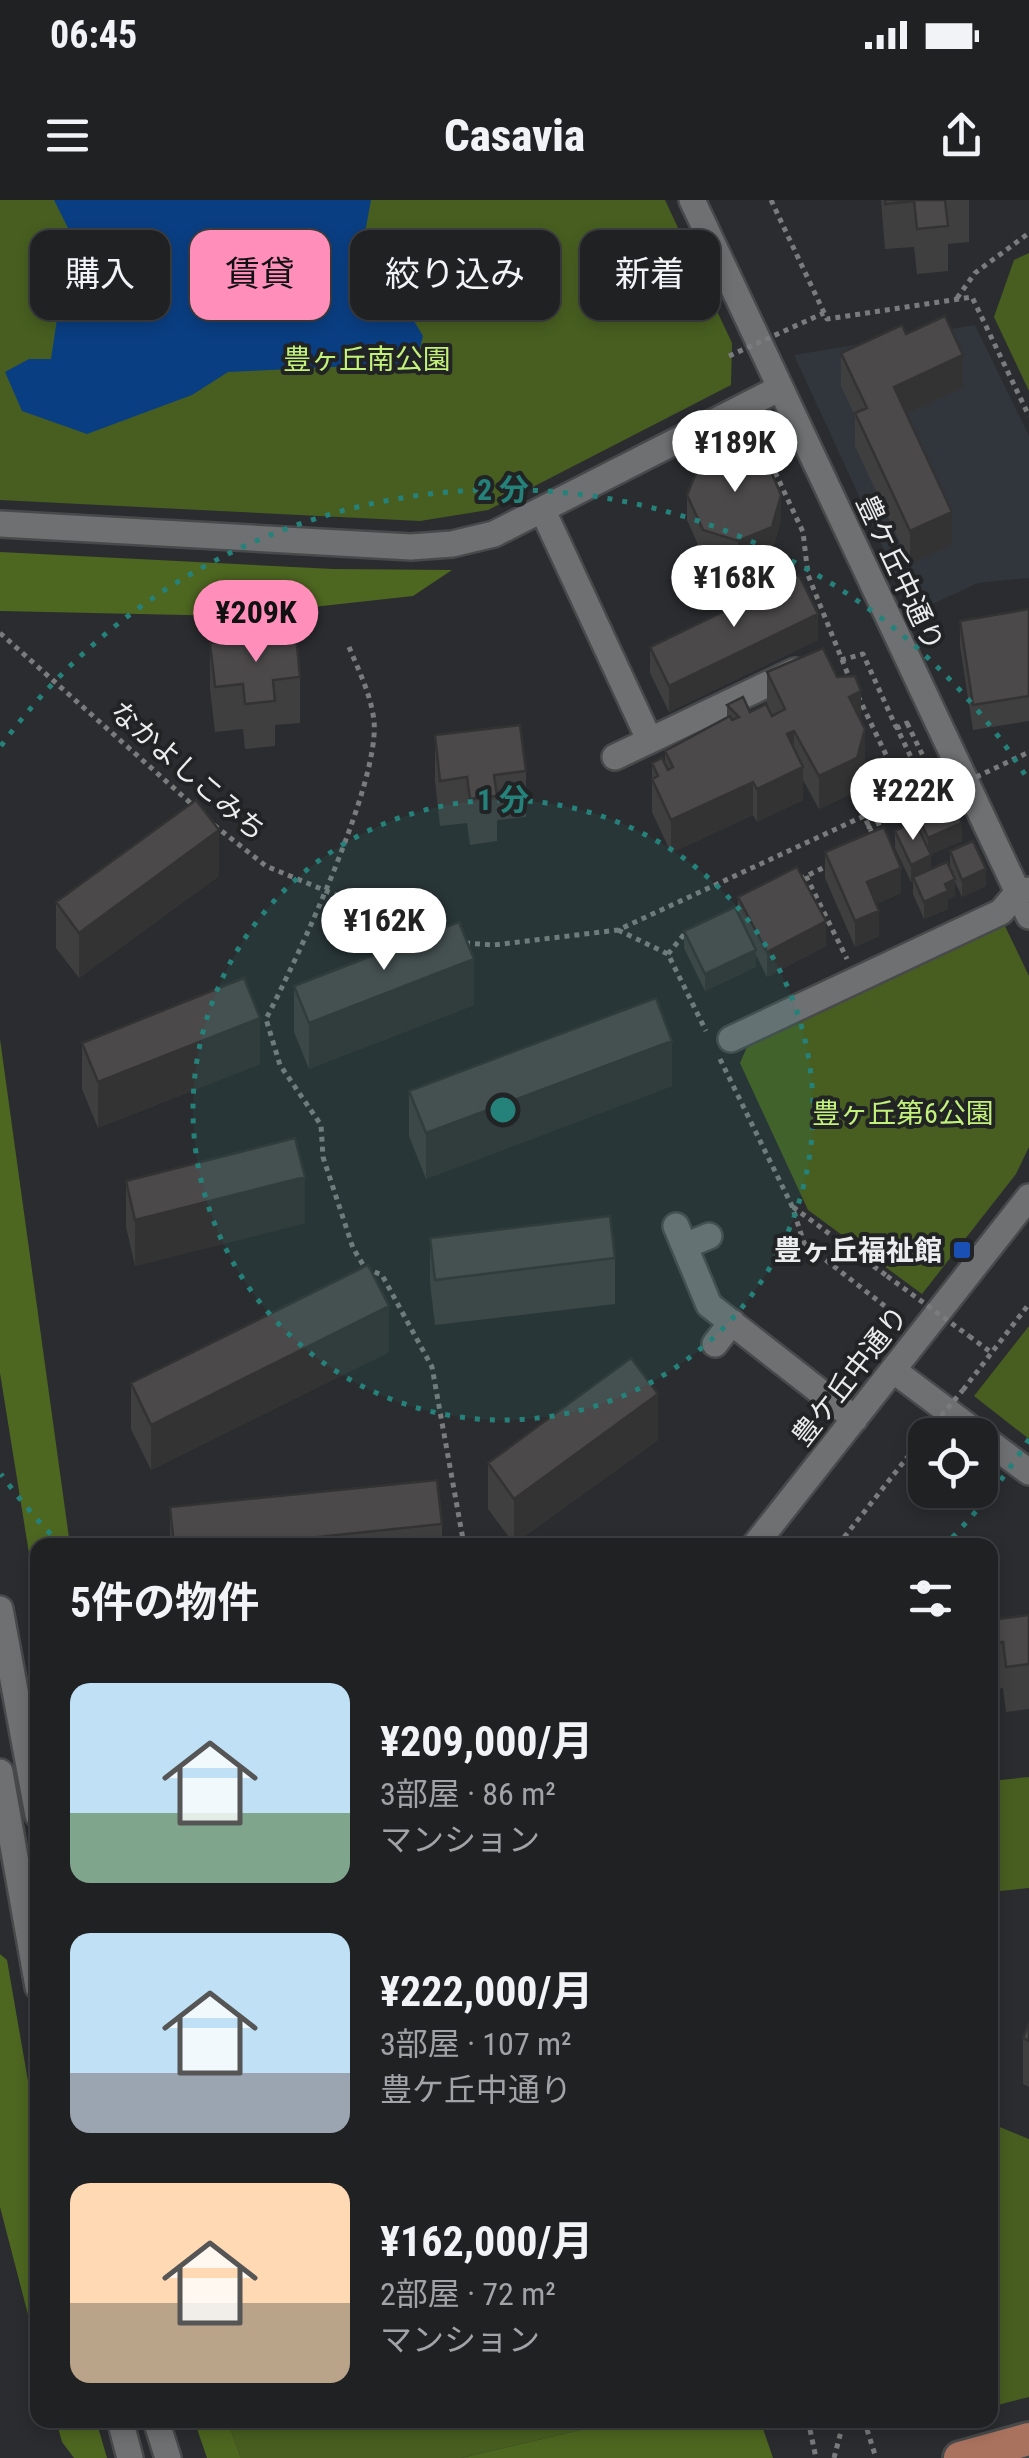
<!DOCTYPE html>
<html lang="ja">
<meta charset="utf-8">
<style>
:root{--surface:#202123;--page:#28292b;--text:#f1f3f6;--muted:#a2a3a6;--line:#3d3e41;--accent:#ff8eba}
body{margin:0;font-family:"Roboto Condensed","Noto Sans JP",sans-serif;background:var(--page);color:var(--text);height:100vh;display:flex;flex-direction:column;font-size:38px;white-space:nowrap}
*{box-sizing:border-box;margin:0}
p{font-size:32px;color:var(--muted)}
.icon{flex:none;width:55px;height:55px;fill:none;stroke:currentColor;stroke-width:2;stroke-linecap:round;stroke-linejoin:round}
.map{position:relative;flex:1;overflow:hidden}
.sheet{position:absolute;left:30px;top:1338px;width:968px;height:890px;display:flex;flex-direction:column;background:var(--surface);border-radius:20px;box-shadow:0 5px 15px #0003,0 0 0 2px var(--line)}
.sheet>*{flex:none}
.guide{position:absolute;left:30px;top:30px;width:970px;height:90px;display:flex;gap:20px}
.fabs{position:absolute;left:908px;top:1218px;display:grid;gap:20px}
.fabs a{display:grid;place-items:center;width:90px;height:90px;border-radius:20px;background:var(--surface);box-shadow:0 5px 15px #0003,0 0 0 2px var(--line);font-size:50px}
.price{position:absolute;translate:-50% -85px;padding:0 22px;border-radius:35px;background:#fff;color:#222;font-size:32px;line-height:65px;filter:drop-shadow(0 2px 5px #0008)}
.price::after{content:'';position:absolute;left:50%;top:60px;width:30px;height:22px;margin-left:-15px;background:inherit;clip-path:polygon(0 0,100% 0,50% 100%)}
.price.on{background:var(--accent);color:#111}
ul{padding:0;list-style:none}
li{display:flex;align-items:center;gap:30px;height:250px;padding:0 40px}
li span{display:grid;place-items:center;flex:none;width:280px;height:200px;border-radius:20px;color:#555}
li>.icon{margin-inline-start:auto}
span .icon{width:120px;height:120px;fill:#fffc;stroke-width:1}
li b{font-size:42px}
h2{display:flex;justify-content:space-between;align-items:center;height:120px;padding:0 40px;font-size:42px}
.tag{padding:0 35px;border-radius:20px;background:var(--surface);box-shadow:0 5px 15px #0003,0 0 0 2px var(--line);font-size:35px;line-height:90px}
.tag.on{background:var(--accent);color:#111}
.status{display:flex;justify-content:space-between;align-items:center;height:70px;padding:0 50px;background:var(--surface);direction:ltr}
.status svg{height:28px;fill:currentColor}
header{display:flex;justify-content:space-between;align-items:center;height:130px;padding:0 40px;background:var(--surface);font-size:45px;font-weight:800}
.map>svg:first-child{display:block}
.built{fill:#31363d}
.green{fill:#475e20}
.forest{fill:#4d6620}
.water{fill:#0a3e82}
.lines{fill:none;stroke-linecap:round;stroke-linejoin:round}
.minor-casing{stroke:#47494b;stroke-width:30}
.major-casing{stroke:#47494b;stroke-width:38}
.path{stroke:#7a7b7d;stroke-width:5;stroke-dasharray:5 5;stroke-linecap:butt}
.minor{stroke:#6e7072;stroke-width:25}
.major{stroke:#a9725f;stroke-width:32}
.path-bridge{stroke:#7a7b7d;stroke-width:5;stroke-dasharray:5 5;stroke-linecap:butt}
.wall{fill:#403f40}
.shaded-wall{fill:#343334}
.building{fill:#4b494a;stroke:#343334;stroke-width:2.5}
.ring{fill:none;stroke:#25827b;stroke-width:5;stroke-dasharray:5 10}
.transit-dot{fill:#1a4fb4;stroke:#212325;stroke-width:4}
.labels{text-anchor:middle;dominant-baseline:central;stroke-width:8;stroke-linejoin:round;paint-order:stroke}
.park-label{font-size:28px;fill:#c3f27a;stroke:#212325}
.street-label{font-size:28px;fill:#ebecee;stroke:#212325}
.poi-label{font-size:28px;font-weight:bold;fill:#ebecee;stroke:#212325;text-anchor:end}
.centre{fill:#25827b;stroke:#212325;stroke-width:5}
.ring-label{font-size:30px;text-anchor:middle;font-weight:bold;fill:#25827b;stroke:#212325;stroke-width:8;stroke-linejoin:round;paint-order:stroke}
</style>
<div class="status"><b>06:45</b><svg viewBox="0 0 49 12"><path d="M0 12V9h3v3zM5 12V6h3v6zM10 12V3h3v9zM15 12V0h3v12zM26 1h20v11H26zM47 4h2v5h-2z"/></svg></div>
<header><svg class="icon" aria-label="menu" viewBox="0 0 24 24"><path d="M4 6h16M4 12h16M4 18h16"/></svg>Casavia<svg class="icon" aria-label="share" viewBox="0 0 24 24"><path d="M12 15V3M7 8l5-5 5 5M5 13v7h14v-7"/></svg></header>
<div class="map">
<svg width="1029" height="2258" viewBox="0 0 1029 2258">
<rect width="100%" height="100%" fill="#2b2c2f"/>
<path class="built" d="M975 125 1029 236V378L978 383 913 413 794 155Z"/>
<path class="green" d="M0 0H665L732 143 731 185 488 310 420 321 0 300Z
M1029 53V191L994 117 1014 60Z
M1004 724 1029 776V947L1016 974 922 1094 808 1010 740 863 747 847Z
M1029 1126V1239L974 1196Z
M1029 1577V1688L990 1692V1581Z
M990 1923 1029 1939V2197L990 2207Z
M227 2220H623L461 2258H241Z"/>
<path class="forest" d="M0 352 333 369 452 370 413 396 231 416 0 411Z
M0 839 70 1345H38L37 1403 0 1173Z
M0 1754 7 1760 37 1933V2149L0 2007Z
M56 2220H96L107 2258H74L62 2242Z
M194 2220H227L241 2258H207Z
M623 2220H760L773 2258H461Z"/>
<path class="water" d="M54 0H371L364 38 423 136 416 163 228 172 192 195 87 234 22 211 5 172 29 159H51L70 32Z"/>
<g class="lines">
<g class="minor-casing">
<path id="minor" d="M692 0 1029 716
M543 311 649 539
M0 324 411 347 452 344 494 334 780 188
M615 557 795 471
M731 839 1001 712 1018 692 1029 690
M676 1026 709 1105 855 1219
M685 1046 709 1036
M715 1144 732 1122
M893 1170 1029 1272
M755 1345 1029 997
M0 1409 38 1615
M0 1572 38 1787
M120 2220 130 2258
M156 2220 168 2258"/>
</g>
<g class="major-casing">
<path id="major" d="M960 2258 1029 2239"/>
</g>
<path class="path" d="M771 0 827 119 972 97 1029 216
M957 98 975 73 1029 33
M754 227 803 332 808 375 851 482
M0 433 195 607
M349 447C359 471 371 495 374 521 380 583 297 759 266 819L280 865 321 925 323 957 353 1048 365 1068 382 1075 432 1167 464 1345
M841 460 863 454 896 527
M858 496 888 559 864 616
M907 523 939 589 949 590 940 599 869 627 883 613 927 591 897 528Z
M214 625 266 666 435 736
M806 676 847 759
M800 679 827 666
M618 730 668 754 706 831
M465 743 494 745 618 730 864 616 874 637
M668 754 686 732
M720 859 792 1006 804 1043 904 1121
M793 1007 887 1076
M969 1136 992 1153
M963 1190 1029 1104
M838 1345 925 1235
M808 2220 816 2258
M864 2220 876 2258
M834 2258 844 2220"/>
<use href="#minor" class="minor"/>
<use href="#major" class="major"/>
<path class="path-bridge" d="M729 156 824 113
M949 590 1029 552
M887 1076 969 1136
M928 1231 963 1190"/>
</g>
<path class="wall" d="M881 0H969V42L948 44V71L917 74 914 47 885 49Z
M906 134 963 188 907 214 952 345 910 364 855 246V216L841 186V153Z
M687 295 781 320 772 352 738 366 703 356 687 320Z
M1029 409V521L973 530 960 446V421Z
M818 440 669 512 650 473V447Z
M210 443 300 477V523L275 525V546L245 549 243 529 215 532 210 488Z
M767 472 837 477 861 521 865 562 857 591 819 609 803 580V600L757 622 753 615 671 653 652 612V563L665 565V551L727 517V505L750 512 767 505Z
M435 535 526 571V617L497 620V641L470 645 467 623 440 626 435 581Z
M919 618 962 641 931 654V669L950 666V651L986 686 962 697 955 682V696L948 699V709L924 719 913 694V681L911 682 895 648V631L919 629Z
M825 652 901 693 876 704 879 736 855 747 825 678Z
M219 676 79 778 56 748V702Z
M738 697 826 746 767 777 756 755V767L705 791 684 748V731L738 714Z
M294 786 474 805 309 869 294 832Z
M82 843 260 864 98 928 82 889Z
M672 886 426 979 409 936V891Z
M126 981 305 1023 135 1066 126 1027Z
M430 1038 615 1058V1104L435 1125 430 1083Z
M389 1152 151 1270 131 1229V1183Z
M658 1240 514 1344 488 1309V1263Z
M170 1307 442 1324V1345H170Z
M1029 1415V1509L1006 1512 1003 1488 990 1490V1420Z
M1029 1822V1887L1023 1884V1838Z"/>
<path class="shaded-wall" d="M963 155V188L894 220V187Z
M781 295V320L772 352 738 366V341Z
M952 312V345L910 364V331Z
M818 414V440L669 512V486Z
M861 491V524L849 497Z
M865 529V562L857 591 819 609V576Z
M794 531V564L787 534Z
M803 567V600L757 622V589Z
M753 582V615L671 653V620Z
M962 623V641L928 656V638Z
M219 630V676L79 778V733Z
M931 655V673L913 677V681L911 682V665Z
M901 668V693L867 708V682Z
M986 669V686L962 697V680Z
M955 679V696L948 699V709L924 719V702L945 684Z
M879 711V736L855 747V721Z
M826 721V746L767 777V752Z
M756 750V767L705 791V774Z
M474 759V805L309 869V823Z
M260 818V864L98 928V882Z
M672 841V886L426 979V933Z
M305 977V1023L135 1066V1020Z
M389 1106V1152L151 1270V1225Z
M658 1194V1240L514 1344V1299Z"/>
<path class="building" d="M885 0H945L948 26 917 29 914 1 885 4Z
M945 116 963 155 894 187 952 312 910 331 855 213 867 208 841 153 902 125 906 134Z
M736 247 766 260 781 295 772 327 738 341 703 330 687 295 700 263Z
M799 375 818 414 669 486 650 447Z
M1029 409V496L973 505 960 421Z
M296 434 300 477 273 480 275 501 245 504 243 484 215 487 210 443Z
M823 448 837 477 855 476 861 491 849 497 865 529 857 558 819 576 794 531 787 534 803 567 757 589 753 582 671 620 652 579 658 576 652 563 662 558 668 570 673 567 665 551 730 516 732 520 739 517 727 505 743 497 750 512 766 504 772 516 785 509 767 472Z
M520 525 526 571 494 575 497 596 470 599 467 577 440 581 435 535Z
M196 600 219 630 79 733 56 702Z
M953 603 962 623 928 638 919 618Z
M915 621 931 655 911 665 895 631Z
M884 627 901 668 867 682 879 711 855 721 825 652Z
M973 641 986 669 962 680 950 651Z
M947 662 955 679 945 684 948 691 924 702 913 677Z
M797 667 826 721 767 752 738 697Z
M735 707 756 750 705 774 684 731Z
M459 722 474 759 309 823 294 786Z
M244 778 260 818 98 882 82 843Z
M656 798 672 841 426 933 409 891Z
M295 938 305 977 135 1020 126 981Z
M610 1016 615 1058 435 1080 430 1038Z
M368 1065 389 1106 151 1225 131 1183Z
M631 1158 658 1194 514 1299 488 1263Z
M437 1280 442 1324 241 1345H174L170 1307Z
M1029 1415V1464L1006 1467 1003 1442 990 1444V1420Z
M1029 1822V1841L1023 1838Z"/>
<circle cx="503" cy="910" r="310" fill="#25827b" fill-opacity=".12"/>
<g class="ring">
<circle cx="503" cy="910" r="310"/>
<path d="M1029 1239A620 620 0 0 1 945 1345M61 1345A620 620 0 0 1 1 1274M1 546A620 620 0 0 1 1029 581"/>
</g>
<rect class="transit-dot" x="952" y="1040" width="20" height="20" rx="5"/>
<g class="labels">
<g class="park-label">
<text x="367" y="159">豊ヶ丘南公園</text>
<text x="903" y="913">豊ヶ丘第6公園</text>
</g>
<g class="street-label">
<text transform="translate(900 373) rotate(65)">豊ケ丘中通り</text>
<text transform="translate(188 571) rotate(41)">なかよしこみち</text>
<text transform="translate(850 1176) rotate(-52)">豊ケ丘中通り</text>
</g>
<g class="poi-label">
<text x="942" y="1050">豊ヶ丘福祉館</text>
</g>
</g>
<circle cx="503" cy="910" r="15" class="centre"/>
<g class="ring-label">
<text x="503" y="300">2 分</text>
<text x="503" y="610">1 分</text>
</g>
</svg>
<div class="fabs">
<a><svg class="icon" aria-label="locate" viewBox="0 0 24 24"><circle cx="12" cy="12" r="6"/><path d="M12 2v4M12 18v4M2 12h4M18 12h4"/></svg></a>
</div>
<b class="price" style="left:735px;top:295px">¥189K</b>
<b class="price" style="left:734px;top:430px">¥168K</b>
<b class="price on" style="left:256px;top:465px">¥209K</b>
<b class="price" style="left:913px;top:643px">¥222K</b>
<b class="price" style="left:384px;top:773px">¥162K</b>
<div class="guide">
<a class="tag">購入</a>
<a class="tag on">賃貸</a>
<a class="tag">絞り込み</a>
<a class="tag">新着</a>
</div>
<section class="sheet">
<h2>5件の物件<svg class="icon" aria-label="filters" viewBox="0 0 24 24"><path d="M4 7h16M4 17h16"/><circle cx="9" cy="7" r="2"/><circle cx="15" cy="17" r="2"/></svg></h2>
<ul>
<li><span style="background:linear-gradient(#bfe0f5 65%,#7fa58c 0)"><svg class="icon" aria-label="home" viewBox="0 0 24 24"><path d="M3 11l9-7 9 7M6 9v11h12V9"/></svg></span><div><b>¥209,000/月</b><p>3部屋 · 86 m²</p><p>マンション</p></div></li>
<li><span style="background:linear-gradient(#bfe0f5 70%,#9aa5b1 0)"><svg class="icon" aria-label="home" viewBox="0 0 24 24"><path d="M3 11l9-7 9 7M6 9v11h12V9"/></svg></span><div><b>¥222,000/月</b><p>3部屋 · 107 m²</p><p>豊ケ丘中通り</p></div></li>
<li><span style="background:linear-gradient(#ffd9b3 60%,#b9a48a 0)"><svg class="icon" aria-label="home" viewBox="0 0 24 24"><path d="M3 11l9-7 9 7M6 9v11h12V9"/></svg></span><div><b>¥162,000/月</b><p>2部屋 · 72 m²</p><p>マンション</p></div></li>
</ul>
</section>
</div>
